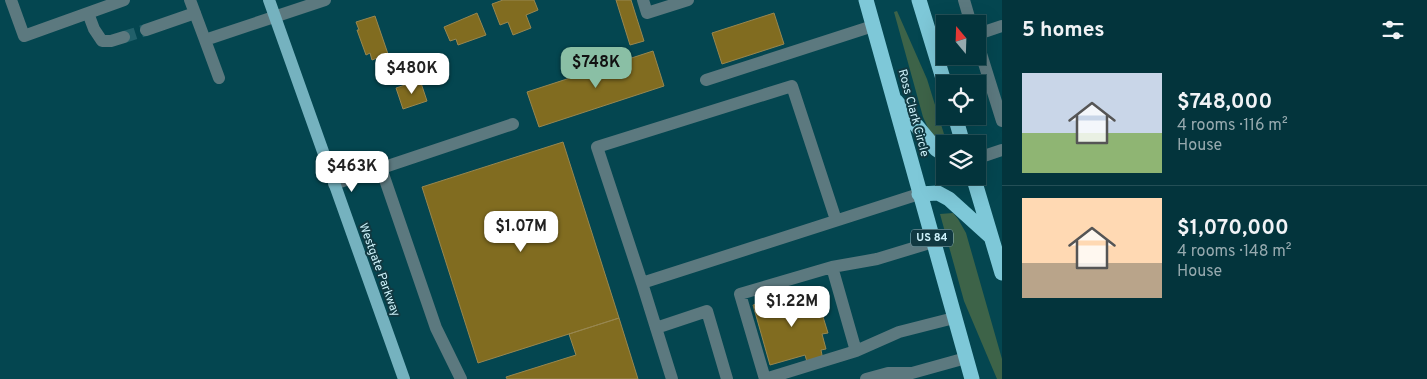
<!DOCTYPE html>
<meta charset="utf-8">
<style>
:root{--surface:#03343c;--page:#0d3c43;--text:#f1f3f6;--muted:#97aaaf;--line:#244f56;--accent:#8abfa5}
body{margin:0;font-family:Overpass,sans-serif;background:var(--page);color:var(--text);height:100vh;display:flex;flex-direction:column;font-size:19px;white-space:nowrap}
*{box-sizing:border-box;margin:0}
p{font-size:16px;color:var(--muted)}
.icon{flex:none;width:28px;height:28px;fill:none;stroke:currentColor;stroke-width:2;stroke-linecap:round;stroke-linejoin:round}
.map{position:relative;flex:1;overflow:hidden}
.side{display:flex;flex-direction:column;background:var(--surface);width:425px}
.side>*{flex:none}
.needle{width:32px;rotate:341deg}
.controls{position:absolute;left:936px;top:15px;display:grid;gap:10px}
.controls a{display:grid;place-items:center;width:50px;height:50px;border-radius:0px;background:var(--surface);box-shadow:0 5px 20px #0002,0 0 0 1px var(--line);font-size:25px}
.price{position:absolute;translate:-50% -42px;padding:0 11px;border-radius:10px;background:#fff;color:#222;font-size:16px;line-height:32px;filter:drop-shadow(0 1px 2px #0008)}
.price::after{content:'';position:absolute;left:50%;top:30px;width:15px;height:11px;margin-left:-8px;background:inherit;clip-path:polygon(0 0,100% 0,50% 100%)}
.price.active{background:var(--accent);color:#111}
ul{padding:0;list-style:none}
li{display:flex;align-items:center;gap:15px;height:125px;padding:0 20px}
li+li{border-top:1px solid var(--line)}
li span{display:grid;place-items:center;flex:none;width:140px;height:100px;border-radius:0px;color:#555}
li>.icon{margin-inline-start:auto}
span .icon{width:60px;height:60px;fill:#fffc;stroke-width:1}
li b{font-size:21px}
h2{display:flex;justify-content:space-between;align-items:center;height:60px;padding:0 20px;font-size:21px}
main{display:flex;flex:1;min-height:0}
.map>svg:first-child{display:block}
.green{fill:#3d6348}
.building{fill:#816c20;stroke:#988750}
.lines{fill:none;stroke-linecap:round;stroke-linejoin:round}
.minor-tunnel{stroke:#22606a;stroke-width:12;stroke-dasharray:12 6;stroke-linecap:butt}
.minor{stroke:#5c797f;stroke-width:12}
.major{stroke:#75b2bf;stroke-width:12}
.highway{stroke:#7ec8d8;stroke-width:15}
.labels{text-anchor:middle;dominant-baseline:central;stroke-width:4;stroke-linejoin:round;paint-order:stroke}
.shield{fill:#113941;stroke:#96bbc3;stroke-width:1}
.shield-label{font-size:11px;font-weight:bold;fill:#cff3fb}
.street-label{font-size:12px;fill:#cff3fb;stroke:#113941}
</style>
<main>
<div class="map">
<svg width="1002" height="379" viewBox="0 0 1002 379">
<rect width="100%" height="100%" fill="#044650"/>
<path class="green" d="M897 11 927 79 944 134 937 139 929 130 923 117 894 12Z
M953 213 958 219 966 233 1002 359V379H997L964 301 940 214Z"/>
<path class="building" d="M503 0H534L538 10 526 15 531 28 513 35 508 22 500 25 492 4Z
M616 0H631L644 41 630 45Z
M477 13 486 35 458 45 456 39 450 41 444 27Z
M774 13 784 44 722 64 712 33Z
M375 16 388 54 372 60 370 53 366 55 357 30H359L356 22Z
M653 51 664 86 539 127 527 92Z
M420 80 427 101 403 109 396 88Z
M563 142 619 318 478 363 422 187Z
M809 289 815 309 820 307 828 333 822 334 826 349 821 350 823 360 808 365 805 355 770 365 753 305Z
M619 318 638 379H507L506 377 576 355 569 334Z"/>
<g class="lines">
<path class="minor-tunnel" d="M124 37 146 30"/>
<path class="minor" d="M11 0 24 36 124 0
M190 0 205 40 325 0
M643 0 647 13 688 0
M964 0 971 24
M88 13 94 29 102 41H111L124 37
M146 30 195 13
M978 34 1002 26
M205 40 219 78
M978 44 1002 121
M706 80 873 26
M978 158 1002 150
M381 168 436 328 461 379
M334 184 513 124
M933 242 877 259 832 267 740 294 765 379 856 351 899 332 954 318
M832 267 856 351
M642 283 597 147 792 86 836 220
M656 328 707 311 727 379
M672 379 642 283 919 194
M866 379 888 373H912L966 358"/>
<path class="major" d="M269 0 404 379"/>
<path class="highway" d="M866 0 972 379
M919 0 945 85
M896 101 936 149 945 155
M955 116 963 144
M973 176 1002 273
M919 194 938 193 949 199 991 237"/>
</g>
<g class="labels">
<rect class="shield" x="911" y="229.5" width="42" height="17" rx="4"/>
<g class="shield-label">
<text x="932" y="238">US 84</text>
</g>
<g class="street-label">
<text transform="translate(913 113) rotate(75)">Ross Clark Circle</text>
<text transform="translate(379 270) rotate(70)">Westgate Parkway</text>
</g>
</g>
</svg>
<div class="controls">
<a><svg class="needle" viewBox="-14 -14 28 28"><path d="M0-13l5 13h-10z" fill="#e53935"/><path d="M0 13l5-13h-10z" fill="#97aaaf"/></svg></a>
<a><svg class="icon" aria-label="locate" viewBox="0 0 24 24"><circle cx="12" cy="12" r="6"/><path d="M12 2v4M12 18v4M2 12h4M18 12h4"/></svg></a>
<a><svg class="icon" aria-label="layers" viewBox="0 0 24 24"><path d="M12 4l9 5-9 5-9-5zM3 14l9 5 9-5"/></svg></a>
</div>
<b class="price active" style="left:596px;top:89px">$748K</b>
<b class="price" style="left:412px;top:95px">$480K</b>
<b class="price" style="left:352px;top:193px">$463K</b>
<b class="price" style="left:521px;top:253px">$1.07M</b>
<b class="price" style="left:792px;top:328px">$1.22M</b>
</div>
<section class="side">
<h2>5 homes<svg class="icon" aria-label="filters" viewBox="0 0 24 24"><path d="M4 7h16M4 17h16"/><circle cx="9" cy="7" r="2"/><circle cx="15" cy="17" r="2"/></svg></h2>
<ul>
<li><span style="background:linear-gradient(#c9d6e8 60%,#8fb573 0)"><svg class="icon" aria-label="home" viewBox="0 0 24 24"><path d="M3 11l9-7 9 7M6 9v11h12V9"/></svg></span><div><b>$748,000</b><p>4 rooms · 116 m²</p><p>House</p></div></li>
<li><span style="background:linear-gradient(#ffd9b3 65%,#b9a48a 0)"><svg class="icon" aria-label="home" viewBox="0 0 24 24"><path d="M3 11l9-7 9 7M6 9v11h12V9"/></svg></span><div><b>$1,070,000</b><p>4 rooms · 148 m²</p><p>House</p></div></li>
</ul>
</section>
</main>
